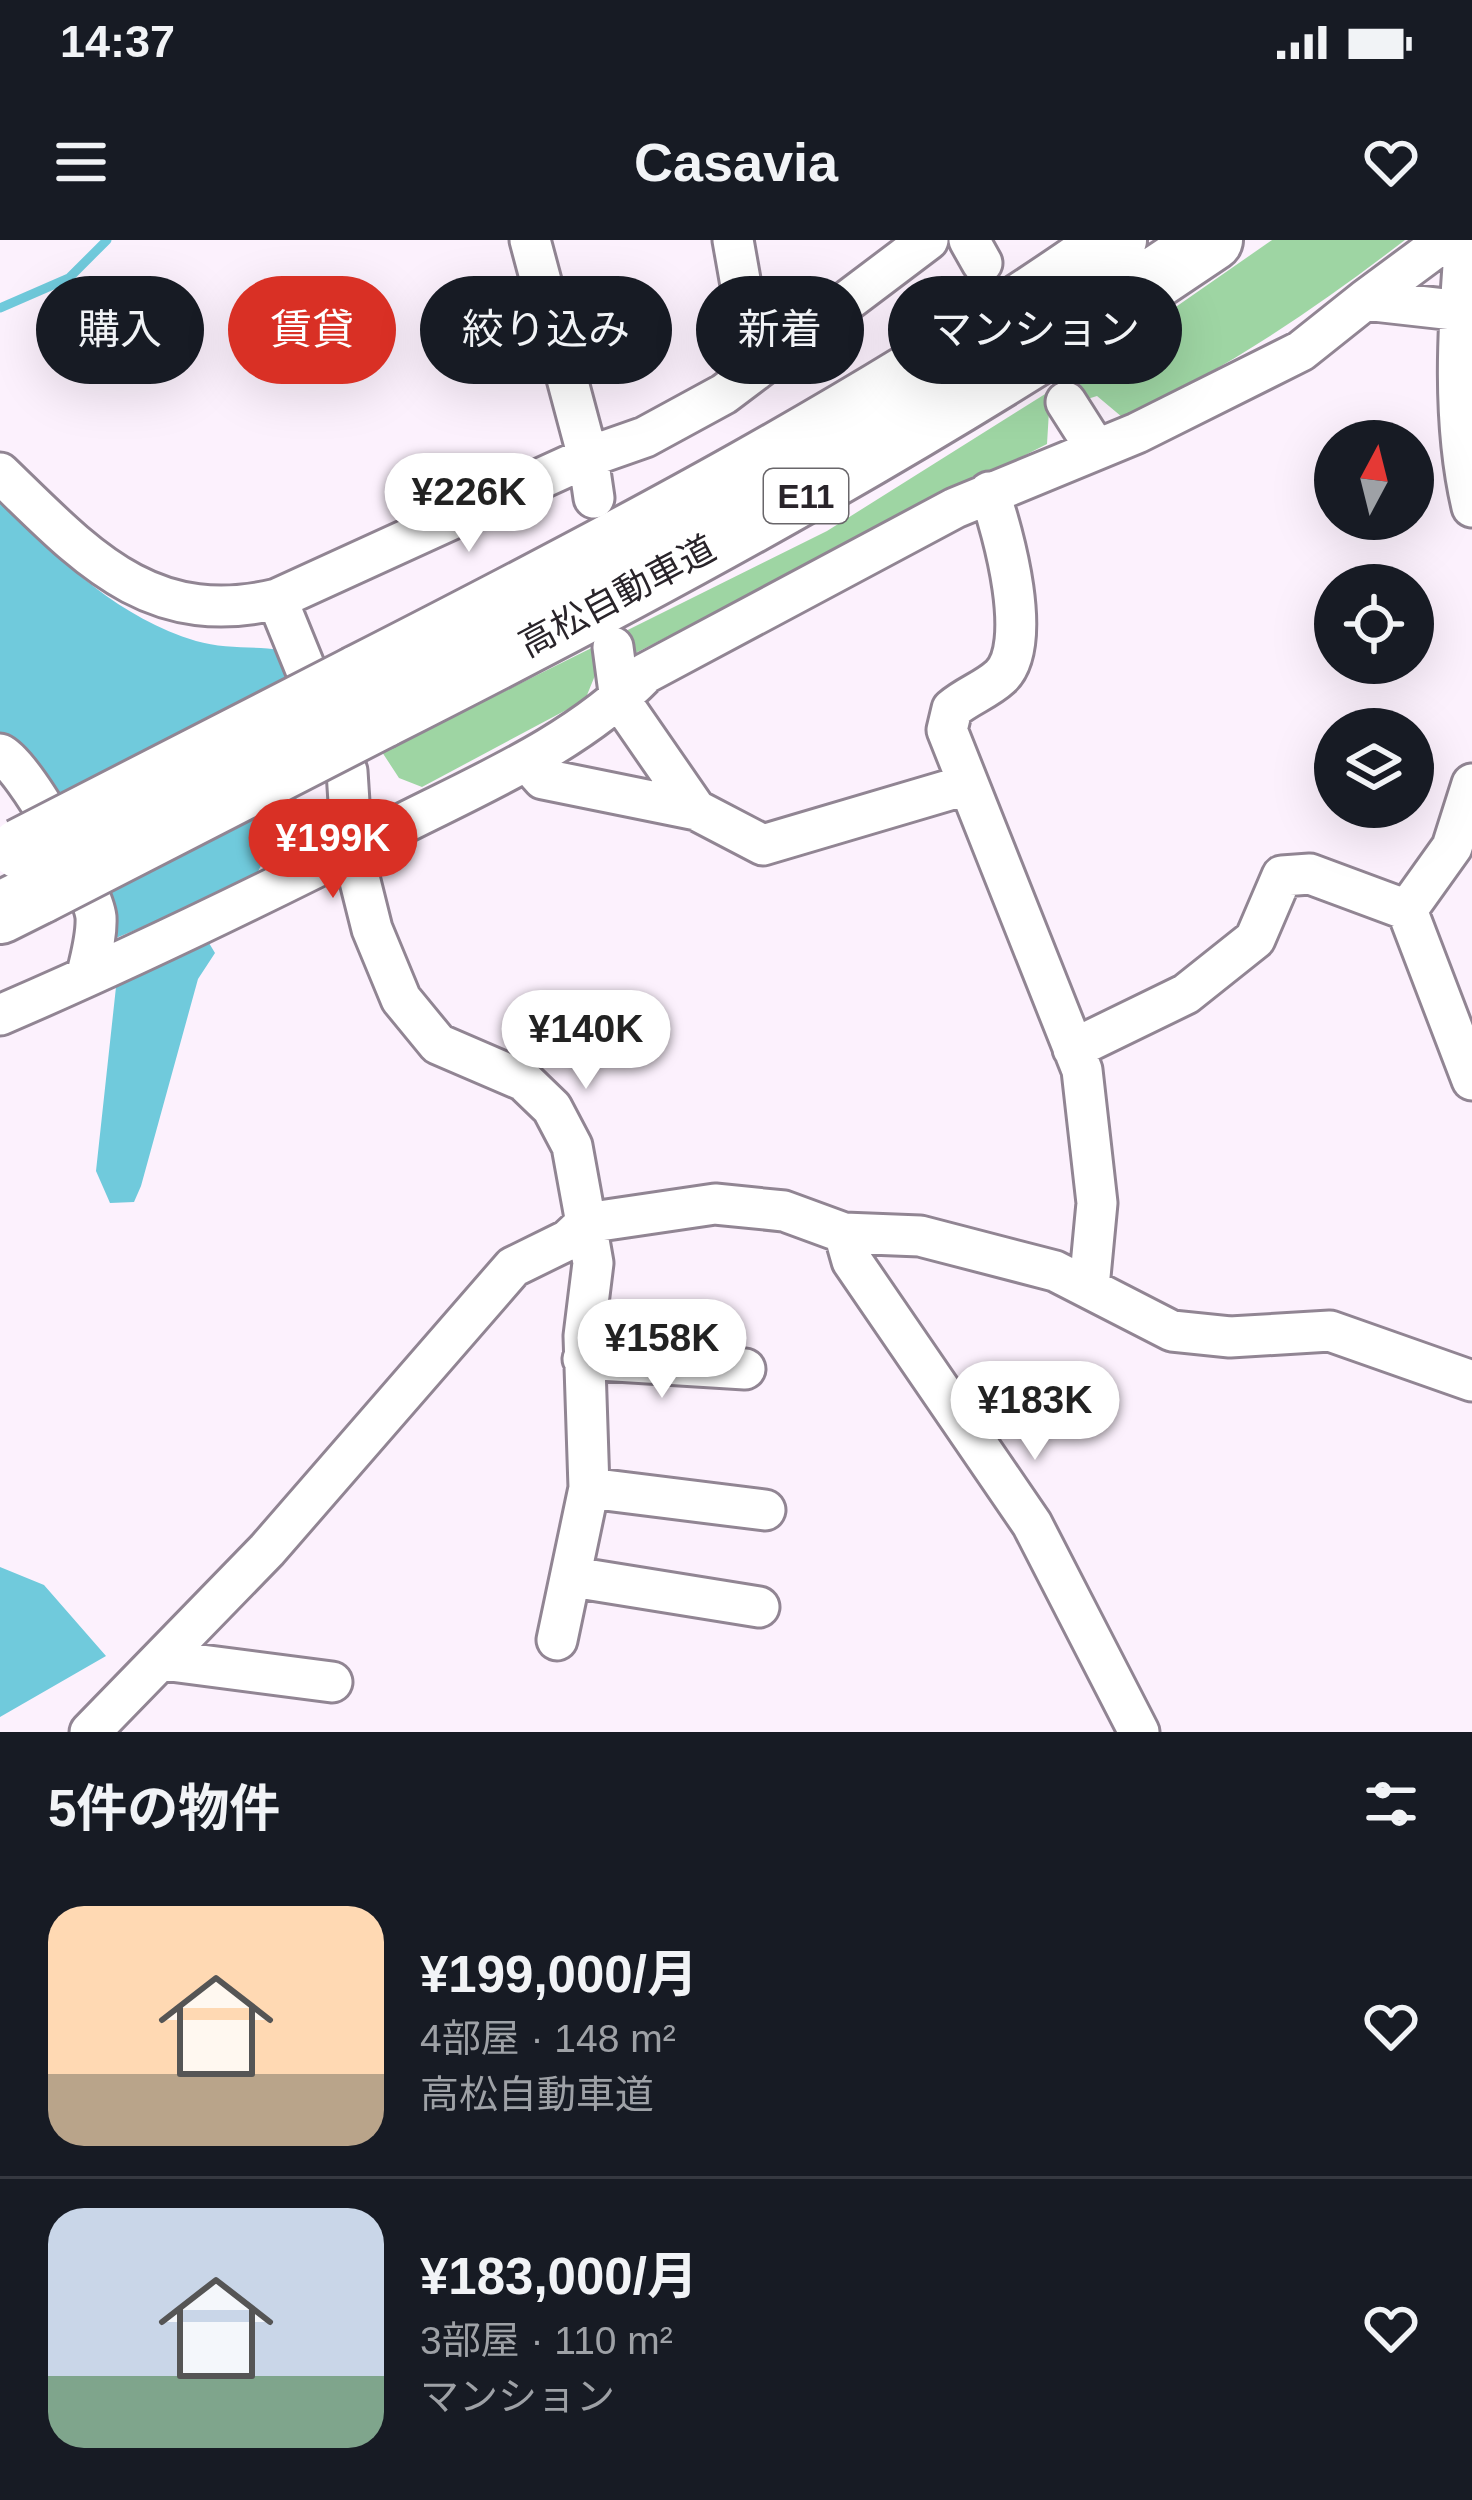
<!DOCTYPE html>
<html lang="ja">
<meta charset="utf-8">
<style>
:root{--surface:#171b24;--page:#20242c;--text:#f1f3f6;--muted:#9ea1a6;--line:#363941;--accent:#d93025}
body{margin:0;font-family:Helvetica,"Noto Sans JP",sans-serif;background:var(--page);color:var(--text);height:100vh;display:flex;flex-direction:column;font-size:45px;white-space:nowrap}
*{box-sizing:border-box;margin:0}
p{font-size:39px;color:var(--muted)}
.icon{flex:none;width:66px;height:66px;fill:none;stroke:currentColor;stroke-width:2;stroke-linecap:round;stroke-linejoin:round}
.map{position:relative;height:1492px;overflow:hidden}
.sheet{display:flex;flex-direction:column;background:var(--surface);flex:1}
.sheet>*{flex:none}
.guide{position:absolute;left:36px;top:36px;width:1401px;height:108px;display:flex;gap:24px}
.needle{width:78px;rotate:7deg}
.fabs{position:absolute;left:1314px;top:180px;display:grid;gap:24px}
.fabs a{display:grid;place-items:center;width:120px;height:120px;border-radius:50%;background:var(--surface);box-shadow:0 12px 48px #0002;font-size:60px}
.price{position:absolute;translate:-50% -102px;padding:0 27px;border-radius:42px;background:#fff;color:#222;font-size:39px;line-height:78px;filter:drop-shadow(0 3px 6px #0008)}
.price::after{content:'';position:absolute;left:50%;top:72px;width:36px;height:27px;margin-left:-18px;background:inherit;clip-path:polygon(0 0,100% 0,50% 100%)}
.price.active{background:var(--accent);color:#fff}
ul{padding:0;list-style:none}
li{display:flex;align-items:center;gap:36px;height:300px;padding:0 48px}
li+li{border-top:3px solid var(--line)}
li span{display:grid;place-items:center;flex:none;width:336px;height:240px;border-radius:36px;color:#555}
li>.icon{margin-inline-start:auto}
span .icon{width:144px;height:144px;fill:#fffc;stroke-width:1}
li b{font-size:51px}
h2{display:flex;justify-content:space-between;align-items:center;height:144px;padding:0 48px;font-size:51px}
.chip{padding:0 42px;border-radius:54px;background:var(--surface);box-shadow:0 12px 48px #0002;font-size:42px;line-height:108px}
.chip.active{background:var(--accent);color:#fff}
.status{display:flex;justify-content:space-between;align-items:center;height:84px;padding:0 60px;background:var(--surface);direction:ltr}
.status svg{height:33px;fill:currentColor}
header{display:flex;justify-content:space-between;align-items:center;height:156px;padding:0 48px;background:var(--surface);font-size:54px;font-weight:700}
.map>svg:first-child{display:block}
.forest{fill:#9ed5a3}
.water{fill:#70cadc}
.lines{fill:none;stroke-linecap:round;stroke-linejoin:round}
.stream{stroke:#70cadc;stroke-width:9}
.minor-casing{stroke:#918593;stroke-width:45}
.highway-casing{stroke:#918593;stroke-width:66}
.minor{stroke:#fff;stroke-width:39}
.highway{stroke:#fff;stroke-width:60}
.highway-bridge-casing{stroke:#918593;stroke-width:66;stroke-linecap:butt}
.highway-bridge{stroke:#fff;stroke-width:60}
.labels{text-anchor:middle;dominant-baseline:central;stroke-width:12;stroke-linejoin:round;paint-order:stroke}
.shield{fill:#fff;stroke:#69666a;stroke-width:3}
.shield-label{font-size:33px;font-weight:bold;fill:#29242a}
.street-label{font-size:36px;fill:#29242a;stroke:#fff}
</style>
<div class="status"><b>14:37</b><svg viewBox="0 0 49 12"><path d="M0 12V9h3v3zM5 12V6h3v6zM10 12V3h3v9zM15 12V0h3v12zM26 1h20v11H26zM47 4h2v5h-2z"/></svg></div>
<header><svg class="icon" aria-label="menu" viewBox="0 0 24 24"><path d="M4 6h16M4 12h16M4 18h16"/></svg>Casavia<svg class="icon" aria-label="heart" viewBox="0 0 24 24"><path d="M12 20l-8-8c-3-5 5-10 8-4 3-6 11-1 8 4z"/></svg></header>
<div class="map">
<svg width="1472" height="1492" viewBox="0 0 1472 1492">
<rect width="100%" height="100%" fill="#fcf1fd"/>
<path class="forest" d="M1272 0H1405C1315 69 1226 130 1122 177L1097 156 1049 171 1047 204 596 433 585 460 422 547 399 538 382 512 827 291 1101 119Z"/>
<path class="water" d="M0 259C55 317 118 378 196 401 223 409 253 406 281 410L320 514 253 641 104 703 0 501Z
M209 703 215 713 198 739 141 946 134 962 110 963 96 931 116 747Z
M0 1327 44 1345 106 1416 0 1477Z"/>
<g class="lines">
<path class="stream" d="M0 68 69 38 107 0"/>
<g class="minor-casing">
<path id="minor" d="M530 0 588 217 594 258
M733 0 756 130
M969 0 982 23
M1465 0C1458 86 1452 183 1472 267
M1365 60 1446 0
M1066 162 1094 206
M0 233C84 314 149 390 277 359L588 217 645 197 724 154 928 0
M989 252C1003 291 1035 406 1000 437 986 450 967 456 952 469L947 490 1082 830 1097 963 1089 1047
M277 359 347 531 352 609 372 689 401 759 438 804 524 841 552 868 572 906 586 983 715 964 784 971 844 993 920 996 1055 1031 1172 1091 1230 1097 1330 1091 1472 1141
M613 407 620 460 696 570 763 605 966 545
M0 514C24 524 93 649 96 677 97 696 91 716 87 734
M527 521 543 539 696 570
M1472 544 1452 607 1407 670 1472 840
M0 775C131 719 262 655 390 590 478 545 576 505 646 433L955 268 1137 193 1301 111 1365 60 1472 72
M1073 809 1186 754 1255 699 1282 636 1310 634 1407 670
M844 993 852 1021 1032 1284 1139 1492
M583 1119 745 1129
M589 1248 765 1270
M573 1337 759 1367
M557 1400 589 1248 584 1096 593 1023 586 983
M163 1420 332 1442
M90 1492 267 1310 513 1027 568 1000 586 983"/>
</g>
<g class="highway-casing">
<path id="highway" d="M358 436C617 304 879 167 1116 0
M381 478C668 333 946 181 1212 0
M0 673 40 653"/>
</g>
<use href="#minor" class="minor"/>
<use href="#highway" class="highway"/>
<g class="highway-bridge-casing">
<path id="highway-bridge" d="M21 609 358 436
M40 653 381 478"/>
</g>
<use href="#highway-bridge" class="highway-bridge"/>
</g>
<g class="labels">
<rect class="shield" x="764" y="229" width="84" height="54" rx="9"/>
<g class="shield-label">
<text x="806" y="256">E11</text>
</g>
<g class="street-label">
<text transform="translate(617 356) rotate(-28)">高松自動車道</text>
</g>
</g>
</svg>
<div class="fabs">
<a><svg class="needle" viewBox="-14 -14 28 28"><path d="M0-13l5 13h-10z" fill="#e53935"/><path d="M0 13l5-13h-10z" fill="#9ea1a6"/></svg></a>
<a><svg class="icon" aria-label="locate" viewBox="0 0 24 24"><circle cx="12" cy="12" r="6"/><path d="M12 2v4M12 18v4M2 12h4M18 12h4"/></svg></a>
<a><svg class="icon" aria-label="layers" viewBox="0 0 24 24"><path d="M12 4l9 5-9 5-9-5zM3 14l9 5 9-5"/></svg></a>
</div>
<b class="price" style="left:469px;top:315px">¥226K</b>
<b class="price active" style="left:333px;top:661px">¥199K</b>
<b class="price" style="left:586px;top:852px">¥140K</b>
<b class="price" style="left:662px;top:1161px">¥158K</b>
<b class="price" style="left:1035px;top:1223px">¥183K</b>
<div class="guide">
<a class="chip">購入</a>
<a class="chip active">賃貸</a>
<a class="chip">絞り込み</a>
<a class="chip">新着</a>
<a class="chip">マンション</a>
</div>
</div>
<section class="sheet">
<h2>5件の物件<svg class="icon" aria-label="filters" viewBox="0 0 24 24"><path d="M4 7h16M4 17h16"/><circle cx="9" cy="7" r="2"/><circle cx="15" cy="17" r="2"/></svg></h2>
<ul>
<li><span style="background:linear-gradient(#ffd9b3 70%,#b9a48a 0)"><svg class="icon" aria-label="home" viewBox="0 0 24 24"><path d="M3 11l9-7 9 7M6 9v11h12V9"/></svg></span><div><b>¥199,000/月</b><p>4部屋 · 148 m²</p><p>高松自動車道</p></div><svg class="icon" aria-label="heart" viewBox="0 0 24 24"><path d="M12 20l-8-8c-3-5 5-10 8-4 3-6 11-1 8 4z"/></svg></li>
<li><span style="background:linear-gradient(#c9d6e8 70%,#7fa58c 0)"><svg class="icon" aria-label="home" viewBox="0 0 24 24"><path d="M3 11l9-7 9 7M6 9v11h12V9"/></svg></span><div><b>¥183,000/月</b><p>3部屋 · 110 m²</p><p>マンション</p></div><svg class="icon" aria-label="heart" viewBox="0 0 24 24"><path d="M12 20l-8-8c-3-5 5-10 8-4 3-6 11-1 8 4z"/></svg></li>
</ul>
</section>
